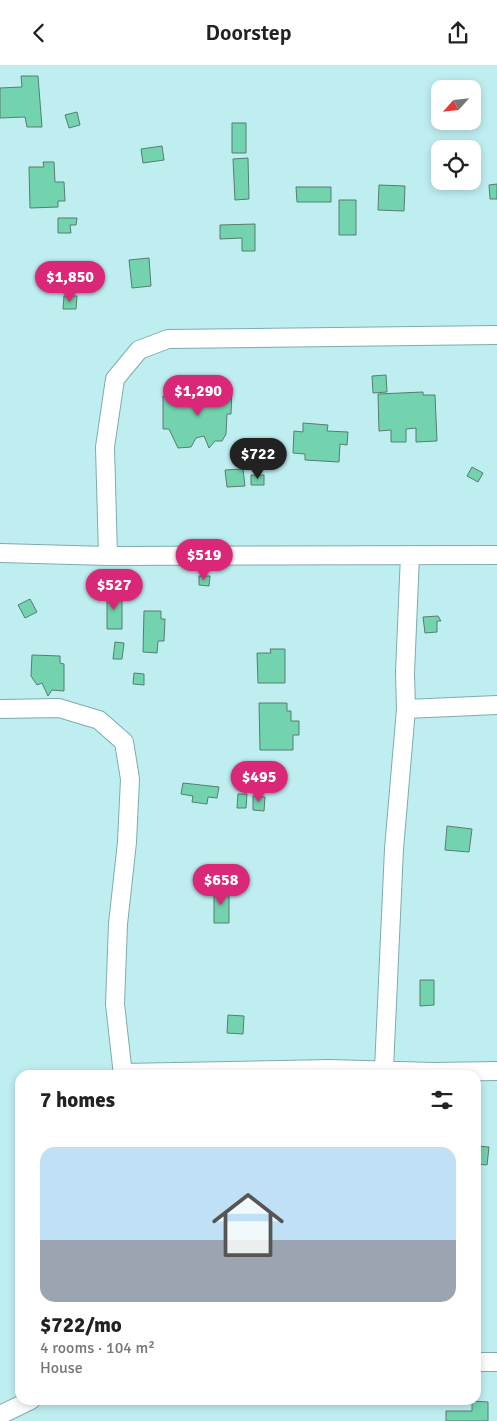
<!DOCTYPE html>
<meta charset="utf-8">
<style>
:root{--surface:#fff;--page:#f2f2f2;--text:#222;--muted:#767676;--accent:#db2777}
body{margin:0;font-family:Signika,sans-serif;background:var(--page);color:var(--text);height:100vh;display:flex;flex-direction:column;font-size:19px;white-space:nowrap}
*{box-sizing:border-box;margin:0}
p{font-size:16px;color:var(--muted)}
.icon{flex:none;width:28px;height:28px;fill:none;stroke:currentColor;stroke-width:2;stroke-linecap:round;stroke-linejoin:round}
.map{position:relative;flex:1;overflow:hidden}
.drawer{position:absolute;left:15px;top:1005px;width:466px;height:335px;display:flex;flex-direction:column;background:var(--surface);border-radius:15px;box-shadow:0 2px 8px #0003}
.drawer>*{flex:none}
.needle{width:32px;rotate:243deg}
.tools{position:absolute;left:431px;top:15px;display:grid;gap:10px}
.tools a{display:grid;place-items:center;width:50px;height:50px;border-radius:10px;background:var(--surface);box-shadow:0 2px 8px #0003;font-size:25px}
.price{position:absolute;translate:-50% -42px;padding:0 11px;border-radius:18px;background:var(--accent);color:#fff;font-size:16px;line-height:32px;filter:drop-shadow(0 1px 2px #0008)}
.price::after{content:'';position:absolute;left:50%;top:30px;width:15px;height:11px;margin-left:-8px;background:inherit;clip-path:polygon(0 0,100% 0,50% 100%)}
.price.active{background:#222;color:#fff}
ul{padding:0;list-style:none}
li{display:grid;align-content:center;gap:10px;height:265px;padding:0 25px}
li span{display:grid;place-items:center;height:155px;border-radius:15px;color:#555}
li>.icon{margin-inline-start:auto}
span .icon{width:90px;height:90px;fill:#fffc;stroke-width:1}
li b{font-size:21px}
h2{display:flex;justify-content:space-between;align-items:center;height:60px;padding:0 25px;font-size:21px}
header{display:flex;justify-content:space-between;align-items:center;height:65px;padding:0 25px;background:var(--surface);font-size:22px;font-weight:600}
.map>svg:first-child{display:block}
.building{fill:#72d3ae;stroke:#587d6e}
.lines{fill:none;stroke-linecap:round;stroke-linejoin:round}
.minor-casing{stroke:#7eabae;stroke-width:20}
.minor{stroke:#fff;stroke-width:18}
</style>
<header><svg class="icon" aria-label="back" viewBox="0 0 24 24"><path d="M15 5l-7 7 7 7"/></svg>Doorstep<svg class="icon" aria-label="share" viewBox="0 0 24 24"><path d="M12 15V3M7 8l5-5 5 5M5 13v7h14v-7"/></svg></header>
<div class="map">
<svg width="497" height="1356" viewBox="0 0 497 1356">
<rect width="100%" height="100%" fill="#bfeef1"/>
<path class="building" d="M21 11H38L42 62H27L25 52 0 53V23L22 22Z
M77 47 80 60 69 63 65 50Z
M232 58H246V88H232Z
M162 81 164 95 143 98 141 84Z
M248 93 249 134 235 135 233 94Z
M43 97H54L55 117H64L65 136H58V142L30 143 29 102H44Z
M497 119V134H490L489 120Z
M379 120 405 121 404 146 378 145Z
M296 122H331V137H297Z
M339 135H356V170H339Z
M58 153H77L76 160H70L71 168H58Z
M255 159V186H242V173L220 174V160Z
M149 193 151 221 132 223 129 195Z
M64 231H77L76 244H63Z
M386 310 387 327 373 328 372 311Z
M232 322 231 349H227L226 369 222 376H215L209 383 204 371 196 373 191 382 178 383 169 364H163V331H186L188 337 202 338V333L207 334 209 323Z
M423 327V330H435L437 376 416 377V363L406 364V377H391V365L379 366 378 329Z
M303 358 328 360 327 366 348 367 347 380 340 379 339 397 305 395V389L293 388 294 366 303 367Z
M472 402 483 408 478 417 467 411Z
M243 404 245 421 227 422 225 405Z
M251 410H264V420H251Z
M199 511H210L209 521 199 520Z
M107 529H122V564H107Z
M30 534 37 547 25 553 18 540Z
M144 546H161V554H165L164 576H158L157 588 143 587Z
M438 551 441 556H437V567L425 568 423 552Z
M115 577 124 578 122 594H113Z
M270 584H285V618H258L257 588H271Z
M32 590 60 591V598L64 599V626L52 625 48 631 42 618 37 620 31 611Z
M134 608 144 609V620L133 619Z
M259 638H287V646H291V656H299V670H293V685H260Z
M183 718 219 722 217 733 208 732 207 739 192 737 193 731 181 729Z
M238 729H247L246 743H237Z
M253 731 265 732 264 746 253 745Z
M447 761 472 764 469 787 445 785Z
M214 825H229V858H214Z
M420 915H434V940L420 941Z
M228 950 244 951 243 969 227 968Z
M476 1081 489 1082 487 1100 476 1099Z
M472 1336 488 1337V1356H446V1346H472Z"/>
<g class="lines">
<g class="minor-casing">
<path id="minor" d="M0 488 108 491 497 490
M108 491 105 382 115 314 139 285 168 274 497 270
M0 644 59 643 99 655 124 677 130 714 127 777 118 859 115 939 123 1010
M406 644 497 640
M384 1004 394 784 406 644 405 608 410 490
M123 1008 330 1004 433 1007 497 1006
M476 1297H497
M0 1350 31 1335"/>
</g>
<use href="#minor" class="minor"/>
</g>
</svg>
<div class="tools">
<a><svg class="needle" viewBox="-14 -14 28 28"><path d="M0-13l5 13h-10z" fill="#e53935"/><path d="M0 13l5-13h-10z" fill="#767676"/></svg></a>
<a><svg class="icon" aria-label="locate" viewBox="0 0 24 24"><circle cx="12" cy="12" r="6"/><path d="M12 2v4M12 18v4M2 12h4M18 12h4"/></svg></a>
</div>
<b class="price" style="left:70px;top:238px">$1,850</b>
<b class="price" style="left:198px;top:352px">$1,290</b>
<b class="price active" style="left:258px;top:415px">$722</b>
<b class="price" style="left:204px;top:516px">$519</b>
<b class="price" style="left:114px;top:546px">$527</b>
<b class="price" style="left:259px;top:738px">$495</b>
<b class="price" style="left:221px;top:841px">$658</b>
<section class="drawer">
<h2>7 homes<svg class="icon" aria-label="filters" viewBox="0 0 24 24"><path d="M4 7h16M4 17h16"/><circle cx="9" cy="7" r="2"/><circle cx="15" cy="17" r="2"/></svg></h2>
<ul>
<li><span style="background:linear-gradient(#bfe0f5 60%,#9aa5b1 0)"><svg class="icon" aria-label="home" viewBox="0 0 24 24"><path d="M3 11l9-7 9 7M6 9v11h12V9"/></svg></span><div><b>$722/mo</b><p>4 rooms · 104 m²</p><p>House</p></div></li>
</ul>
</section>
</div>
